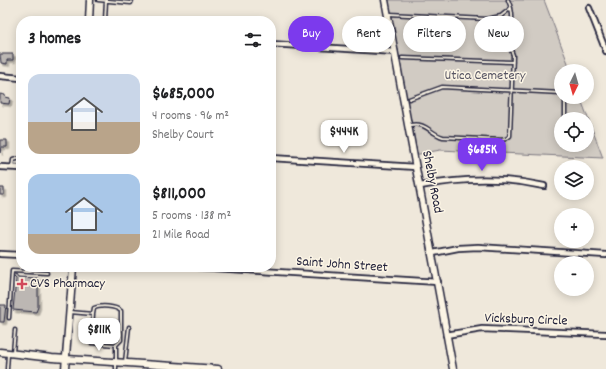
<!DOCTYPE html>
<meta charset="utf-8">
<style>
:root{--surface:#fff;--page:#f2f2f2;--text:#202124;--muted:#757577;--accent:#7c3aed}
body{margin:0;font-family:Dekko,sans-serif;background:var(--page);color:var(--text);height:100vh;display:flex;flex-direction:column;font-size:15px;white-space:nowrap}
*{box-sizing:border-box;margin:0}
p{font-size:13px;color:var(--muted)}
.icon{flex:none;width:22px;height:22px;fill:none;stroke:currentColor;stroke-width:2;stroke-linecap:round;stroke-linejoin:round}
.map{position:relative;flex:1;overflow:hidden}
.sheet{position:absolute;left:16px;top:16px;width:260px;height:256px;display:flex;flex-direction:column;background:var(--surface);border-radius:16px;box-shadow:0 2px 10px #0003}
.sheet>*{flex:none}
.guide{position:absolute;left:288px;top:16px;width:258px;height:36px;display:flex;gap:8px}
.needle{width:26px;rotate:185deg}
.buttons{position:absolute;left:554px;top:64px;display:grid;gap:8px}
.buttons a{display:grid;place-items:center;width:40px;height:40px;border-radius:50%;background:var(--surface);box-shadow:0 2px 10px #0003;font-size:20px}
.price{position:absolute;translate:-50% -34px;padding:0 9px;border-radius:8px;background:#fff;color:#222;font-size:13px;line-height:26px;filter:drop-shadow(0 1px 2px #0008)}
.price::after{content:'';position:absolute;left:50%;top:24px;width:12px;height:9px;margin-left:-6px;background:inherit;clip-path:polygon(0 0,100% 0,50% 100%)}
.price.active{background:var(--accent);color:#fff}
ul{padding:0;list-style:none}
li{display:flex;align-items:center;gap:12px;height:100px;padding:0 12px}
li span{display:grid;place-items:center;flex:none;width:112px;height:80px;border-radius:12px;color:#555}
li>.icon{margin-inline-start:auto}
span .icon{width:48px;height:48px;fill:#fffc;stroke-width:1}
li b{font-size:17px}
h2{display:flex;justify-content:space-between;align-items:center;height:48px;padding:0 12px;font-size:17px}
.tag{padding:0 14px;border-radius:18px;background:var(--surface);box-shadow:0 2px 10px #0003;font-size:14px;line-height:36px}
.tag.active{background:var(--accent);color:#fff}
.map>svg:first-child{display:block}
.green{fill:#d1cbc3;stroke:#7a767f;fill-rule:evenodd}
.building{fill:#bcb7b3;stroke:#22223b;filter:url(#shadow)}
.lines{fill:none;stroke-linecap:round;stroke-linejoin:round}
.lane-casing{stroke:#22223b;stroke-width:5}
.street-casing{stroke:#22223b;stroke-width:8}
.secondary-casing{stroke:#22223b;stroke-width:9}
.lane{stroke:#fcf5e5;stroke-width:2}
.street{stroke:#fcf5e5;stroke-width:4.5}
.secondary{stroke:#fcf5e5;stroke-width:6}
.poi-dot{fill:#d1495b;stroke:#fcf5e5;stroke-width:1.5}
.labels{text-anchor:middle;dominant-baseline:central;stroke-width:3;stroke-linejoin:round;paint-order:stroke}
.park-label{font-size:14px;fill:#575564;stroke:#fcf5e5}
.street-label{font-size:14px;fill:#22223b;stroke:#fcf5e5}
.poi-label{font-size:14px;fill:#22223b;stroke:#fcf5e5;text-anchor:start}
</style>
<div class="map">
<svg width="606" height="369" viewBox="0 0 606 369">
<defs>
<filter id="shadow"><feDropShadow dx="2.5" dy="2.5" stdDeviation="0" flood-color="#0004"/></filter>
</defs>
<rect width="100%" height="100%" fill="#efe8db"/>
<filter id="ink" filterUnits="userSpaceOnUse"><feTurbulence type="fractalNoise" baseFrequency=".025" numOctaves="2"/><feDisplacementMap in="SourceGraphic" scale="8" xChannelSelector="R" yChannelSelector="G"/><feConvolveMatrix kernelMatrix="1 2 1 2 8 2 1 2 1" color-interpolation-filters="sRGB"/></filter>
<g filter="url(#ink)">
<path class="green" d="M385 0H544L571 71H561V97H580L603 158 440 150 414 155ZM561 119H587V145H561Z"/>
<path class="building" d="M0 54H13V60H7V64L1 63Z
M0 94 5 95V97L10 98 9 104 0 103Z
M0 140H7V147H1L0 153Z
M0 188H4V195H0Z
M16 274 18 277 38 278V307L36 312 13 310 16 279 13 276Z
M0 305H6L4 322H0Z"/>
<g class="lines">
<g class="lane-casing">
<path id="lane" d="M98 0 131 3 132 0
M389 14 486 19 501 16 511 8
M105 21 106 0
M402 58 513 62
M409 99 442 87 561 93
M565 119V97
M410 125C427 122 429 133 443 137L501 140 506 139 510 136 513 55 511 50 504 43C504 37 508 34 510 29 514 19 512 9 508 0
M12 168 13 160 21 158
M25 272 26 267
M70 312 93 314 91 343 116 345V369
M93 314 94 308C101 305 115 306 121 311V340L116 345
M9 318 12 271 47 273
M13 352 15 330
M125 362 129 327
M7 369 8 354"/>
</g>
<g class="street-casing">
<path id="street" d="M589 8 606 51
M271 44 395 52
M0 76 21 78
M271 158 416 167
M0 167 21 168
M420 186C460 178 504 177 544 186
M433 253 458 248 478 247 606 255
M0 254 21 255
M197 267 438 282
M446 335 482 329 606 334"/>
</g>
<g class="secondary-casing">
<path id="secondary" d="M385 0 453 369
M89 21 90 0
M0 352 52 358 218 369
M65 369 73 267"/>
</g>
<use href="#lane" class="lane"/>
<use href="#street" class="street"/>
<use href="#secondary" class="secondary"/>
</g>
</g>
<path class="poi-dot" d="M20 278h4v4h4v4h-4v4h-4v-4h-4v-4h4z"/>
<g class="labels">
<g class="park-label">
<text x="485" y="76">Utica Cemetery</text>
</g>
<g class="street-label">
<text transform="translate(432 182) rotate(79)">Shelby Road</text>
<text transform="translate(342 265) rotate(4)">Saint John Street</text>
<text transform="translate(526 320) rotate(2)">Vicksburg Circle</text>
</g>
<g class="poi-label">
<text x="30" y="284">CVS Pharmacy</text>
</g>
</g>
</svg>
<div class="buttons">
<a><svg class="needle" viewBox="-14 -14 28 28"><path d="M0-13l5 13h-10z" fill="#e53935"/><path d="M0 13l5-13h-10z" fill="#757577"/></svg></a>
<a><svg class="icon" aria-label="locate" viewBox="0 0 24 24"><circle cx="12" cy="12" r="6"/><path d="M12 2v4M12 18v4M2 12h4M18 12h4"/></svg></a>
<a><svg class="icon" aria-label="layers" viewBox="0 0 24 24"><path d="M12 4l9 5-9 5-9-5zM3 14l9 5 9-5"/></svg></a>
<a>+</a>
<a>−</a>
</div>
<b class="price" style="left:344px;top:154px">$444K</b>
<b class="price active" style="left:482px;top:172px">$685K</b>
<b class="price" style="left:99px;top:352px">$811K</b>
<div class="guide">
<a class="tag active">Buy</a>
<a class="tag">Rent</a>
<a class="tag">Filters</a>
<a class="tag">New</a>
</div>
<section class="sheet">
<h2>3 homes<svg class="icon" aria-label="filters" viewBox="0 0 24 24"><path d="M4 7h16M4 17h16"/><circle cx="9" cy="7" r="2"/><circle cx="15" cy="17" r="2"/></svg></h2>
<ul>
<li><span style="background:linear-gradient(#c9d6e8 60%,#b9a48a 0)"><svg class="icon" aria-label="home" viewBox="0 0 24 24"><path d="M3 11l9-7 9 7M6 9v11h12V9"/></svg></span><div><b>$685,000</b><p>4 rooms · 96 m²</p><p>Shelby Court</p></div></li>
<li><span style="background:linear-gradient(#a9c7e8 75%,#b9a48a 0)"><svg class="icon" aria-label="home" viewBox="0 0 24 24"><path d="M3 11l9-7 9 7M6 9v11h12V9"/></svg></span><div><b>$811,000</b><p>5 rooms · 138 m²</p><p>21 Mile Road</p></div></li>
</ul>
</section>
</div>
